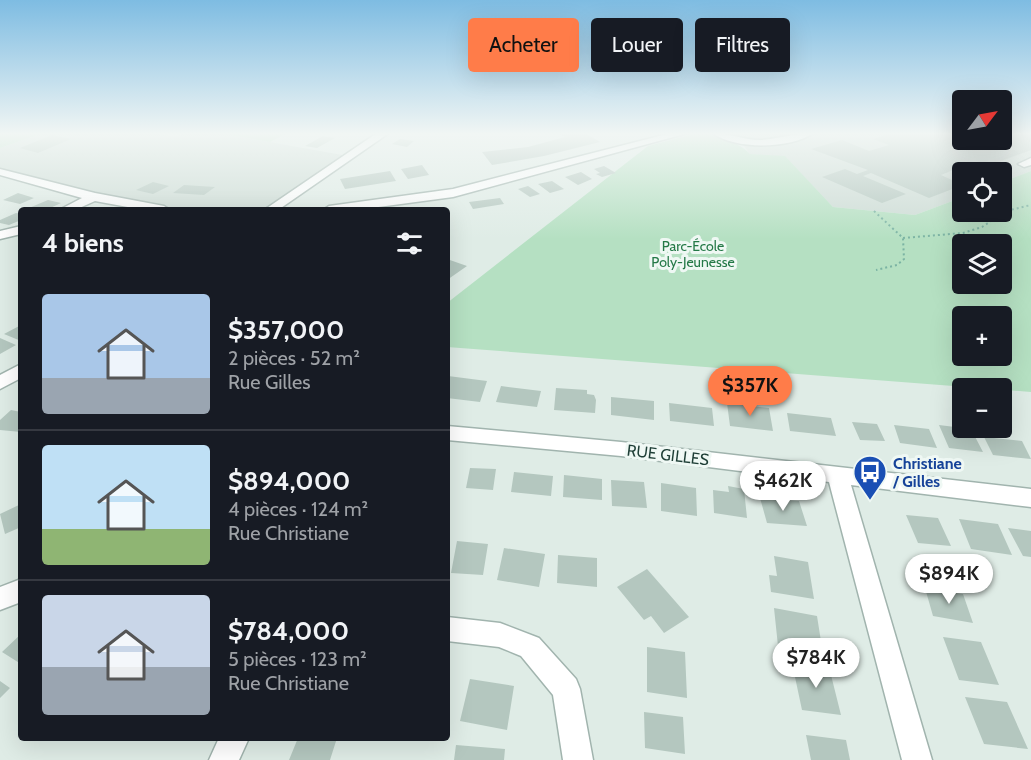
<!DOCTYPE html>
<html lang="fr">
<meta charset="utf-8">
<style>
:root{--surface:#171b24;--page:#20242c;--text:#f1f3f6;--muted:#9ea1a6;--line:#363941;--accent:#ff7c49}
body{margin:0;font-family:Cabin,sans-serif;background:var(--page);color:var(--text);height:100vh;display:flex;flex-direction:column;font-size:22px;white-space:nowrap}
*{box-sizing:border-box;margin:0}
p{font-size:20px;color:var(--muted)}
.icon{flex:none;width:33px;height:33px;fill:none;stroke:currentColor;stroke-width:2;stroke-linecap:round;stroke-linejoin:round}
.map{position:relative;flex:1;overflow:hidden}
.side{position:absolute;left:18px;top:207px;width:432px;height:534px;display:flex;flex-direction:column;background:var(--surface);border-radius:6px;box-shadow:0 6px 24px #0002}
.side>*{flex:none}
.hud{position:absolute;left:468px;top:18px;width:472px;height:54px;display:flex;gap:12px}
.needle{width:39px;rotate:58deg}
.tools{position:absolute;left:952px;top:90px;display:grid;gap:12px}
.tools a{display:grid;place-items:center;width:60px;height:60px;border-radius:6px;background:var(--surface);box-shadow:0 6px 24px #0002;font-size:30px}
.price{position:absolute;translate:-50% -51px;padding:0 14px;border-radius:21px;background:#fff;color:#222;font-size:20px;line-height:39px;filter:drop-shadow(0 2px 3px #0008)}
.price::after{content:'';position:absolute;left:50%;top:36px;width:18px;height:14px;margin-left:-9px;background:inherit;clip-path:polygon(0 0,100% 0,50% 100%)}
.price.current{background:var(--accent);color:#111}
ul{padding:0;list-style:none}
li{display:flex;align-items:center;gap:18px;height:150px;padding:0 24px}
li+li{border-top:2px solid var(--line)}
li span{display:grid;place-items:center;flex:none;width:168px;height:120px;border-radius:6px;color:#555}
li>.icon{margin-inline-start:auto}
span .icon{width:72px;height:72px;fill:#fffc;stroke-width:1}
li b{font-size:26px}
h2{display:flex;justify-content:space-between;align-items:center;height:72px;padding:0 24px;font-size:26px}
.pill{padding:0 21px;border-radius:6px;background:var(--surface);box-shadow:0 6px 24px #0002;font-size:21px;line-height:54px}
.pill.current{background:var(--accent);color:#111}
.map>svg:first-child{display:block}
.built{fill:#cddcd5}
.green{fill:#b5e0c2;fill-rule:evenodd}
.building{fill:#b4c7bf}
.lines{fill:none;stroke-linecap:round;stroke-linejoin:round}
.minor-casing{stroke:#a1b4ae;stroke-width:3}
.path{stroke:#7bb3a3;stroke-width:2;stroke-dasharray:2 3;stroke-linecap:butt}
.minor{fill:#fff;fill-rule:evenodd}
.labels{text-anchor:middle;dominant-baseline:central;stroke-width:6;stroke-linejoin:round;paint-order:stroke}
.far-park-label{font-size:14px;fill:#247947;stroke:#eff8f4}
.street-label{font-size:16px;fill:#1e3e36;stroke:#eff8f4}
.transit-label{font-size:16px;font-weight:bold;fill:#164399;stroke:#eff8f4;text-anchor:start}
</style>
<div class="map">
<svg width="1031" height="760" viewBox="0 0 1031 760">
<rect width="100%" height="100%" fill="#dfece6"/>
<path class="built" d="M43 133H153L176 137 185 133H219L348 156 270 210H145L0 172V148Z
M709 133H963V140H1002L1031 133V171L1002 182V172H963V197L915 215 833 207 785 157 750 154 744 146Z"/>
<path class="green" d="M0 133H43L0 148Z
M219 133H287L270 142Z
M697 133C712 133 741 143 750 154L785 156 833 207 915 215 963 197V212H1002V182L1031 171V392L447 347V303L648 146ZM963 244H1002V284H963ZM963 316H1002V356H963Z"/>
<path class="building" d="M557 133H585L600 142 544 156 492 165 482 152 528 147 565 137Z
M893 133H963V140H1002V133H1031V150L971 172 958 168 941 175 963 185 929 198 871 173 863 176 906 194 882 203 822 177 845 169 857 174 868 170 811 149 842 140 869 151 889 145 873 139Z
M52 135 71 139 38 153 20 148Z
M323 136 335 138 317 148 305 146Z
M400 139 414 141 407 147 392 144Z
M422 165 429 175 408 179 401 169Z
M604 166 616 173 602 177 596 174 600 173 594 169Z
M390 171 396 181 345 189 340 179Z
M581 172 592 179 578 185 565 177Z
M552 181 564 189 550 193 538 184Z
M153 182 169 186 153 194 136 190Z
M184 185 215 187 204 195 173 193Z
M528 186 540 194 530 197 518 189Z
M18 193 34 198 20 204 3 200Z
M500 198 504 204 473 209 469 202Z
M48 200 61 203 46 210 29 208Z
M16 213 21 214 18 218 21 220 9 225 0 223V220Z
M447 259 467 266 447 280Z
M21 325V341L4 334Z
M0 338 16 345 0 354Z
M448 376 487 381 480 402 447 398Z
M501 386 541 391 537 407 496 402Z
M556 388 587 390V394L594 395 596 400 595 413 554 410Z
M611 397 654 401V420L611 415Z
M669 403 712 408 714 426 670 421Z
M727 403 769 408 773 431 730 426Z
M11 410 21 412V432L0 430V420Z
M787 413 831 418 836 436 790 431Z
M852 422 877 424 885 441 860 440Z
M894 425 929 429 937 448 900 443Z
M939 425 971 429 983 452 949 448Z
M984 437 1022 441 1031 459 993 455Z
M470 468 496 469 493 490 466 488Z
M514 472 553 476 551 496 511 492Z
M564 475 602 479V500L563 497Z
M611 480 644 482 647 508 612 506Z
M661 483 696 488 697 516 661 511Z
M728 486 744 489 747 518 714 513 713 490 729 492Z
M760 498 799 501 807 526 767 523Z
M21 504V527L5 534 0 514Z
M906 515 938 518 951 546 918 543Z
M959 519 998 524 1012 555 971 549Z
M1008 528 1031 531V557L1023 556Z
M457 541 488 544 483 575 451 573Z
M504 548 545 554 539 587 497 580Z
M558 555 597 558V587L557 583Z
M774 556 808 562 814 599 771 592 769 575 777 576Z
M647 569 689 617 664 633 651 616 644 620 617 587Z
M925 588 963 594 973 623 933 616Z
M774 608 817 616 823 654 778 646Z
M21 634V664L2 652Z
M943 637 981 642 999 685 959 680Z
M647 647 685 652 687 698 647 692Z
M792 663 829 667 841 715 802 710Z
M470 679 514 686 507 730 460 721Z
M0 681 10 688 0 698Z
M965 697 1007 702 1028 749 984 744Z
M644 712 683 717 685 754 645 748Z
M806 735 846 740 850 760H811Z
M298 738H337L330 760H289Z
M456 745 505 749 504 760H454Z"/>
<g class="lines">
<g class="minor-casing">
<path id="minor" d="M377 133H389L278 210H264Z
M671 133H688L453 197 356 210H323L329 206 453 189Z
M713 133C729 133 744 140 760 140 778 139 795 133 813 133 792 149 734 150 713 133Z
M1031 158V165L1024 167 1018 164Z
M0 169 95 193 164 206 170 210H144L95 201 75 210H59L82 198 0 175Z
M21 226V234L0 239V231Z
M21 364V378L0 389V375Z
M447 426 621 442 1031 489V507L851 485 932 760H902L829 482 621 456 447 440Z
M21 579V602L0 610V587Z
M447 617 500 623 539 638 576 679 580 689 593 760H563L553 695 521 656 499 647 447 641Z
M219 738H249L239 760H209Z"/>
</g>
<path class="path" d="M874 211 903 238 904 259 897 265 876 270
M903 238 963 233 982 227 1006 211 1031 205"/>
<use href="#minor" class="minor"/>
</g>
<linearGradient id="sky" x2="0" y2="1"><stop stop-color="#7ebce2"/><stop offset="0.56" stop-color="#f1f6f4"/><stop offset="1" stop-color="#f1f6f4" stop-opacity="0"/></linearGradient>
<rect width="1031" height="239" fill="url(#sky)"/>
<defs>
<g id="bus-pin" transform="scale(1.725)"><path d="M0 17L-7.5 6A9.5 9.5 0 1 1 7.5 6Z" fill="#1a4fb4" stroke="#eff8f4"/><path d="M-5-6H5V4H4V6H2V4H-2V6H-4V4H-5ZM-3.5-4V0h7V-4ZM-3.5 1.2v1.5H-2V1.2ZM2 1.2v1.5H3.5V1.2Z" fill="#fff"/></g>
</defs>
<g fill-rule="evenodd">
<use href="#bus-pin" x="870" y="472"/>
</g>
<g class="labels">
<g class="far-park-label">
<text x="693" y="246">Parc-École<tspan x="693" dy="16">Poly-Jeunesse</tspan></text>
</g>
<g class="street-label">
<text transform="translate(668 455) rotate(7)">RUE GILLES</text>
</g>
<g class="transit-label">
<text x="893" y="463">Christiane<tspan x="893" dy="18">/ Gilles</tspan></text>
</g>
</g>
</svg>
<div class="tools">
<a><svg class="needle" viewBox="-14 -14 28 28"><path d="M0-13l5 13h-10z" fill="#e53935"/><path d="M0 13l5-13h-10z" fill="#9ea1a6"/></svg></a>
<a><svg class="icon" aria-label="locate" viewBox="0 0 24 24"><circle cx="12" cy="12" r="6"/><path d="M12 2v4M12 18v4M2 12h4M18 12h4"/></svg></a>
<a><svg class="icon" aria-label="layers" viewBox="0 0 24 24"><path d="M12 4l9 5-9 5-9-5zM3 14l9 5 9-5"/></svg></a>
<a>+</a>
<a>−</a>
</div>
<b class="price current" style="left:750px;top:417px">$357K</b>
<b class="price" style="left:783px;top:512px">$462K</b>
<b class="price" style="left:949px;top:605px">$894K</b>
<b class="price" style="left:816px;top:689px">$784K</b>
<div class="hud">
<a class="pill current">Acheter</a>
<a class="pill">Louer</a>
<a class="pill">Filtres</a>
</div>
<section class="side">
<h2>4 biens<svg class="icon" aria-label="filters" viewBox="0 0 24 24"><path d="M4 7h16M4 17h16"/><circle cx="9" cy="7" r="2"/><circle cx="15" cy="17" r="2"/></svg></h2>
<ul>
<li><span style="background:linear-gradient(#a9c7e8 70%,#9aa5b1 0)"><svg class="icon" aria-label="home" viewBox="0 0 24 24"><path d="M3 11l9-7 9 7M6 9v11h12V9"/></svg></span><div><b>$357,000</b><p>2 pièces · 52 m²</p><p>Rue Gilles</p></div></li>
<li><span style="background:linear-gradient(#bfe0f5 70%,#8fb573 0)"><svg class="icon" aria-label="home" viewBox="0 0 24 24"><path d="M3 11l9-7 9 7M6 9v11h12V9"/></svg></span><div><b>$894,000</b><p>4 pièces · 124 m²</p><p>Rue Christiane</p></div></li>
<li><span style="background:linear-gradient(#c9d6e8 60%,#9aa5b1 0)"><svg class="icon" aria-label="home" viewBox="0 0 24 24"><path d="M3 11l9-7 9 7M6 9v11h12V9"/></svg></span><div><b>$784,000</b><p>5 pièces · 123 m²</p><p>Rue Christiane</p></div></li>
</ul>
</section>
</div>
